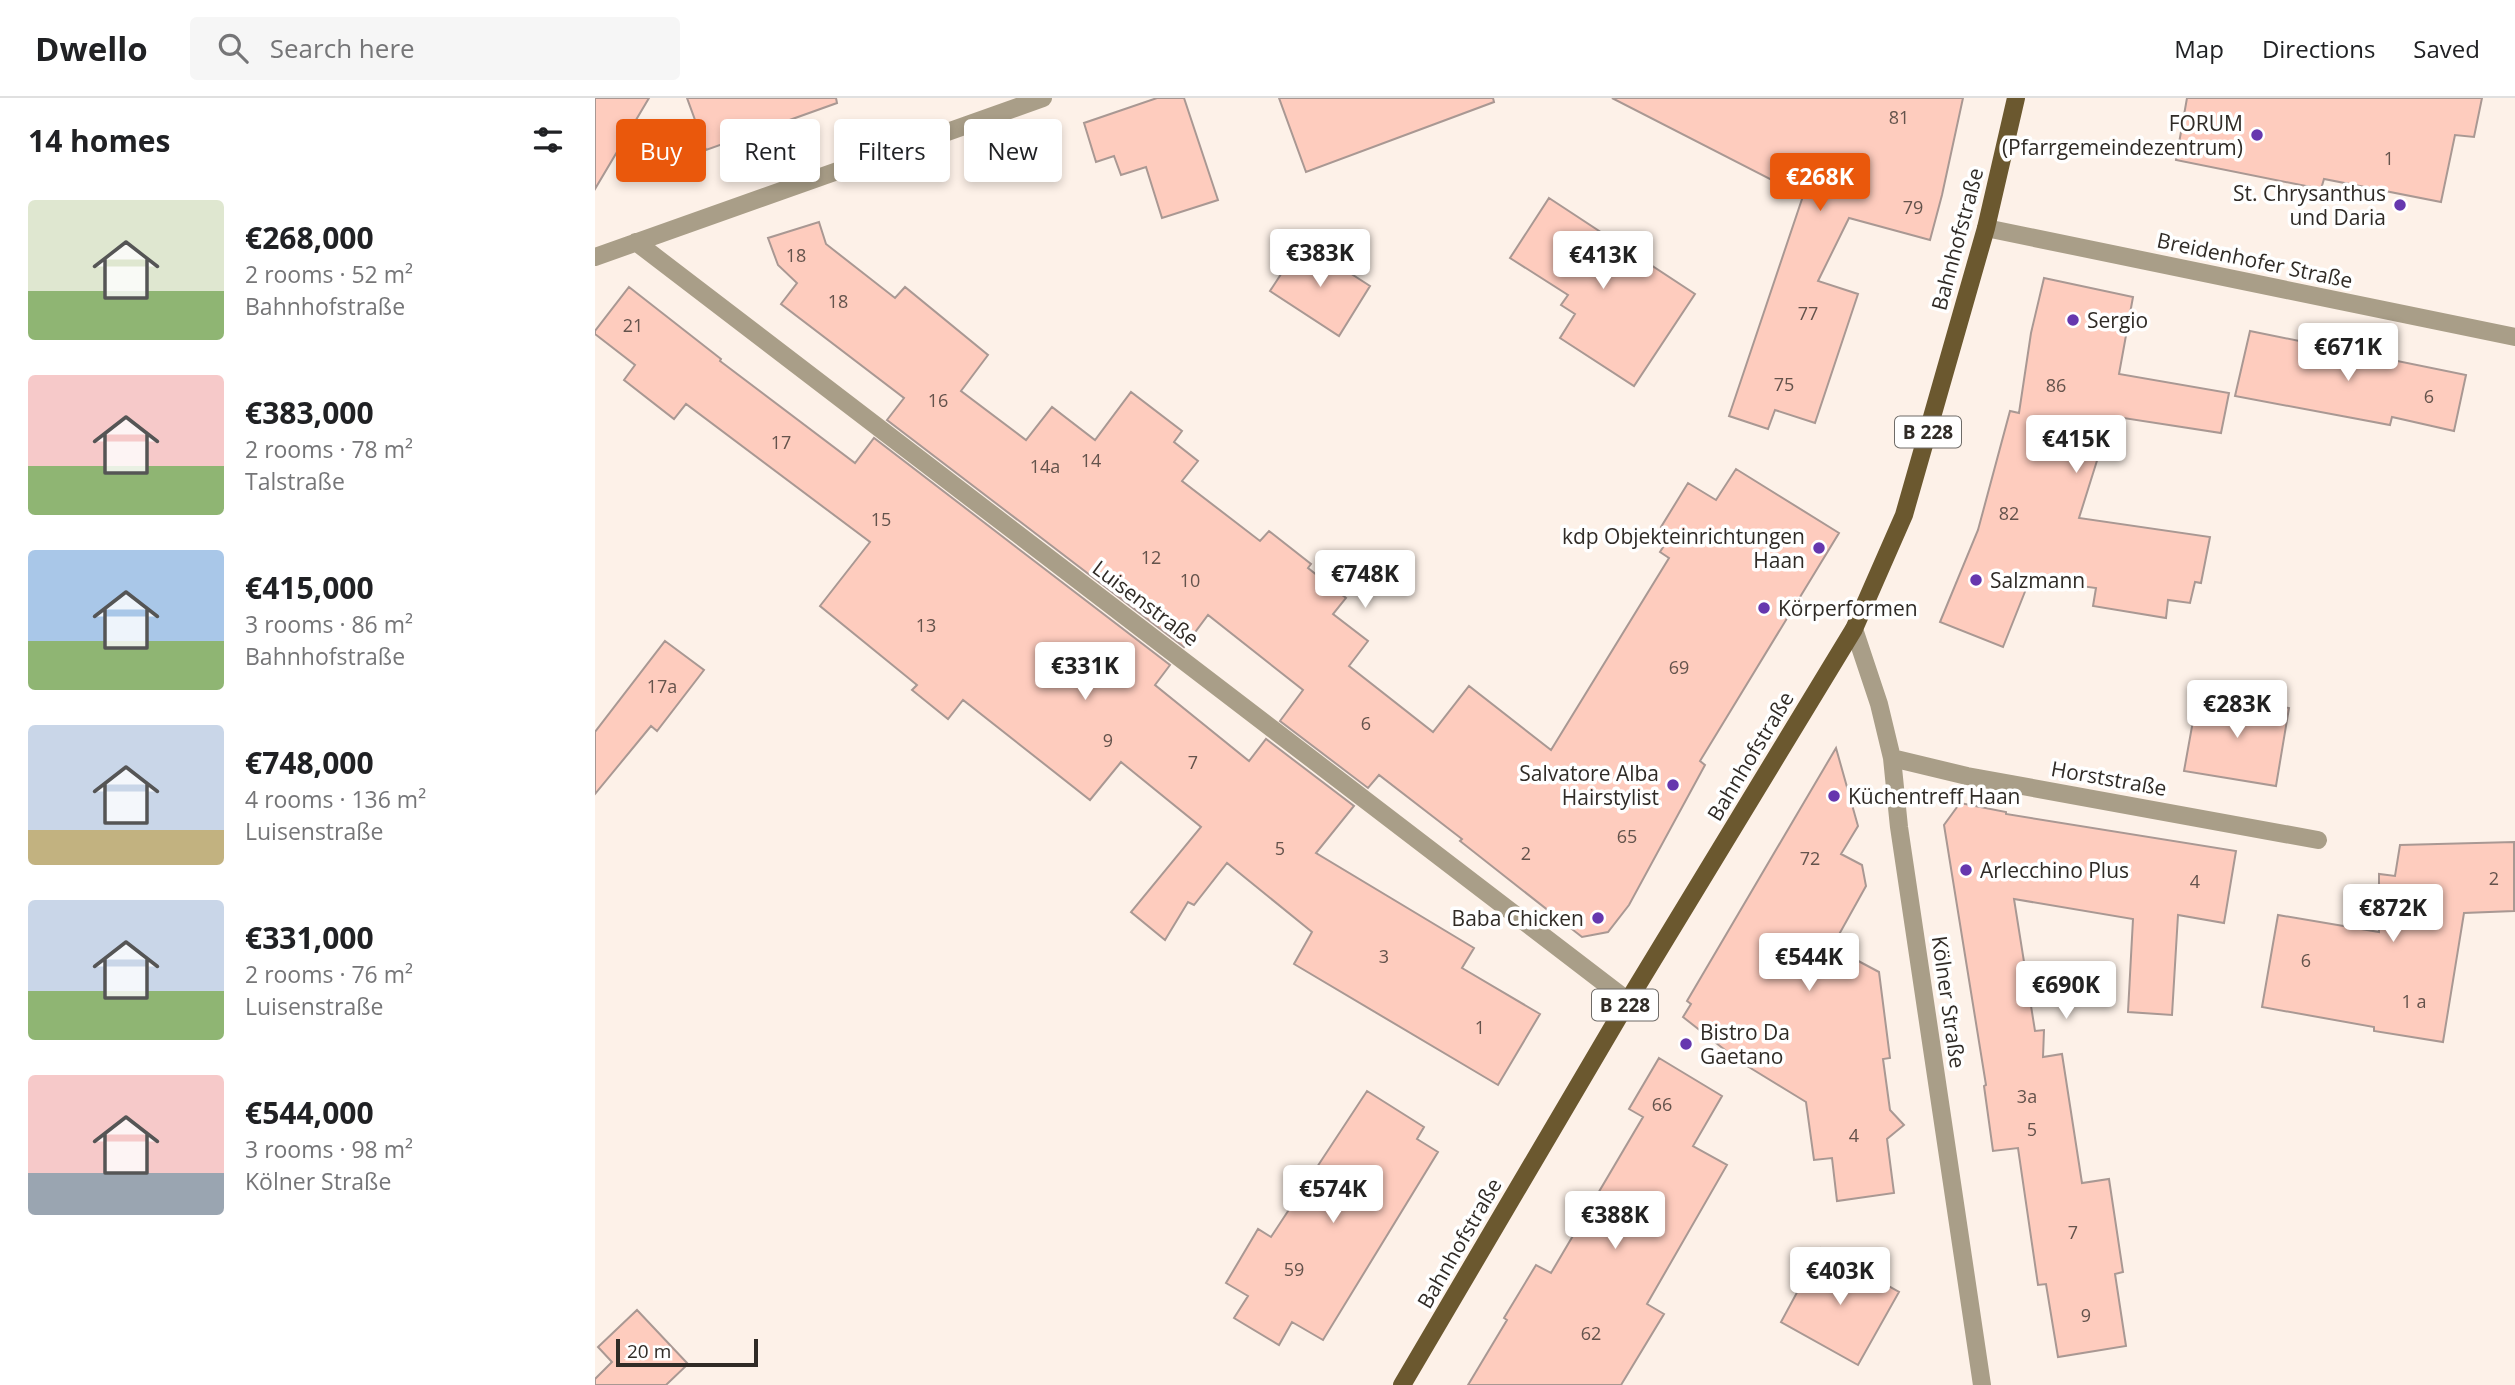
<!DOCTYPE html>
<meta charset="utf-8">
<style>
:root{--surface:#fff;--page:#f6f6f6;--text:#202124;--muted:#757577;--line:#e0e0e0;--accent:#ea580c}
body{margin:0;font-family:"Open Sans",sans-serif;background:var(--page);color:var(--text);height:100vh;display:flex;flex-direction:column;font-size:26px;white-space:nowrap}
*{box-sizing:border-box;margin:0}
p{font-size:23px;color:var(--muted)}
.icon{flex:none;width:38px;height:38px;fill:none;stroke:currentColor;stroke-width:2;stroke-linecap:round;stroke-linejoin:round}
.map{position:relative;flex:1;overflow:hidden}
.details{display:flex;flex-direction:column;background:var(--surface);width:595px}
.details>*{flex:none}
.guide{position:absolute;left:21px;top:21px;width:665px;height:63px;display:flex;gap:14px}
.scale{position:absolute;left:21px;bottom:18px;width:142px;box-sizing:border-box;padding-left:7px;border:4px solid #302b26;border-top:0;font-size:19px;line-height:24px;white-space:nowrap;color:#302b26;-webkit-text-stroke:5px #fff;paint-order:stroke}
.price{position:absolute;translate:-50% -60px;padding:0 16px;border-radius:7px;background:#fff;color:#222;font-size:23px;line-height:46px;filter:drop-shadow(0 2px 4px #0008)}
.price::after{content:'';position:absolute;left:50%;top:42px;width:21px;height:16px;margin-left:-10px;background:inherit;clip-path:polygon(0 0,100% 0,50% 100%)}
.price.current{background:var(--accent);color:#fff}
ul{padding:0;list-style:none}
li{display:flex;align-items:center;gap:21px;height:175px;padding:0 28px}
li span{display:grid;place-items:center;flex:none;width:196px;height:140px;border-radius:7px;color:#555}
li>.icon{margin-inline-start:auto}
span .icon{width:84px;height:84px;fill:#fffc;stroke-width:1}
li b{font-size:30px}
h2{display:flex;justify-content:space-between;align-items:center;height:84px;padding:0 28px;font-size:30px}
.tag{padding:0 24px;border-radius:7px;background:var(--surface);box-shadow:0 4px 10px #0003;font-size:24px;line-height:63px}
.tag.current{background:var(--accent);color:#fff}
header{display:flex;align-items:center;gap:42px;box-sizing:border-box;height:98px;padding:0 35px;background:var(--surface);border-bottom:2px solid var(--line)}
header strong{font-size:33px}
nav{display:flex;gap:38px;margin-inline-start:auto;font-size:24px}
.search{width:490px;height:63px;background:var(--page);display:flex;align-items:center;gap:18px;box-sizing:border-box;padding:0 24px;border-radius:7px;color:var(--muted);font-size:26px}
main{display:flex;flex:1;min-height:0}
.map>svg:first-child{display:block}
.building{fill:#feccbe;stroke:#a99893;stroke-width:2}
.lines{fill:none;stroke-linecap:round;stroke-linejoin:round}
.minor{stroke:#a99e88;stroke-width:18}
.primary{stroke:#6b582f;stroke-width:18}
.poi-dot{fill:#6637ae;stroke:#fff;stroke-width:2.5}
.labels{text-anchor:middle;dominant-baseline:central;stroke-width:7;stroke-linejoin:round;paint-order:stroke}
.number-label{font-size:18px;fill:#64534c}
.shield{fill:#fff;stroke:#6e6b67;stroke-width:2}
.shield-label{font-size:19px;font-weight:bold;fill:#302b26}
.poi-label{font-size:21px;fill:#302b26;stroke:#fff;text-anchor:start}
.street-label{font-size:21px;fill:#302b26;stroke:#fff}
</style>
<header>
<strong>Dwello</strong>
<div class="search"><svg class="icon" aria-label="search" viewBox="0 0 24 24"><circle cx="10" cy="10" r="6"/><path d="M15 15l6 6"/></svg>Search here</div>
<nav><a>Map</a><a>Directions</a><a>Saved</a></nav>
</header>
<main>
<section class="details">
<h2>14 homes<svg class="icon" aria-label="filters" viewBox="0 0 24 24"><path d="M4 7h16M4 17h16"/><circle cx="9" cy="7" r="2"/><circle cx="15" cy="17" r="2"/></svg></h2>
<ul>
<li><span style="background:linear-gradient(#dfe7d0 65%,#8fb573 0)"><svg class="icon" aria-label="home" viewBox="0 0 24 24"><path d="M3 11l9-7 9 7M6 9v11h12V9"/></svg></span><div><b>€268,000</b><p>2 rooms · 52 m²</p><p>Bahnhofstraße</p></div></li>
<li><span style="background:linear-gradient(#f6c9c9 65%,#8fb573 0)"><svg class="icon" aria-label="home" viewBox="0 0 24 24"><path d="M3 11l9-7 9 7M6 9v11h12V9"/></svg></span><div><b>€383,000</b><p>2 rooms · 78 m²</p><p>Talstraße</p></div></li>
<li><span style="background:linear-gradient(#a9c7e8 65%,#8fb573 0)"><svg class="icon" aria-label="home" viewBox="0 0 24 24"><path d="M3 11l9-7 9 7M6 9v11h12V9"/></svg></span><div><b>€415,000</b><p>3 rooms · 86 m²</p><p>Bahnhofstraße</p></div></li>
<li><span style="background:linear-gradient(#c9d6e8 75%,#c2b280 0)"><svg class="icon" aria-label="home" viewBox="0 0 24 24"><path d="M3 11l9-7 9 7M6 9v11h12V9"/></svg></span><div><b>€748,000</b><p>4 rooms · 136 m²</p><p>Luisenstraße</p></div></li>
<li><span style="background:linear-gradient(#c9d6e8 65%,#8fb573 0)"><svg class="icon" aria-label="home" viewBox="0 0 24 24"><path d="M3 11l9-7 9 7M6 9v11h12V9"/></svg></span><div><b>€331,000</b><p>2 rooms · 76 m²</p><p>Luisenstraße</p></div></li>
<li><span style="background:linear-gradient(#f6c9c9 70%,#9aa5b1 0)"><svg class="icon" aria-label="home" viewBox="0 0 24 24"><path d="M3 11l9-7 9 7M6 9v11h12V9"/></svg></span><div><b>€544,000</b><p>3 rooms · 98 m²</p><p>Kölner Straße</p></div></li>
</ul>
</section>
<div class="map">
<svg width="1920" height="1287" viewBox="0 0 1920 1287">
<rect width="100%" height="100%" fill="#fdf1e8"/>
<path class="building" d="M0 0H54L0 91Z
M92 0H241L242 5 111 52Z
M562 0H589L623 102 567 120 551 69 526 77 519 58 501 64 489 25Z
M684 0H898L899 4 711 74Z
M1017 0H1368L1347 97 1335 142 1254 120 1223 183 1263 196 1220 325 1180 312 1173 331 1134 318 1208 98Z
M1592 0H1887L1879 39 1860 37 1846 104 1729 81 1726 91 1581 62Z
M954 100 1100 196 1039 288 965 240 980 216 966 207 973 197 915 160Z
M224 124 231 146 300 200 310 189 393 257 366 293 431 342 457 309 500 342 536 294 587 333 579 344 603 363 587 383 665 443 674 433 716 466 713 470 751 500 738 516 773 543 754 568 838 634 874 588 956 652 1074 460 1065 454 1077 435 1066 429 1093 385 1121 402 1141 371 1244 435 1105 663 1110 667 1034 807 1013 834 987 839 865 743 867 741 784 677 773 690 685 623 708 592 613 517 589 549 292 322 309 300 186 206 202 185 183 167 173 140Z
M707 144 775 188 744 238 675 193Z
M1449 180 1538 199 1524 276 1634 295 1626 335 1516 318 1484 420 1615 439 1606 485 1600 484 1595 505 1573 502 1571 520 1498 508 1501 490 1435 481 1408 549 1345 524 1383 432 1415 313 1424 315 1436 235Z
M34 189 126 261 125 263 260 365 279 340 575 567 560 587 654 663 671 641 759 708 721 755 879 850 867 870 945 916 903 987 699 866 717 834 632 765 599 807 593 804 570 842 536 814 606 729 526 664 495 702 368 602 353 621 317 592 322 587 225 508 275 444 91 306 79 321 29 282 40 267 0 236V233Z
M1655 233 1871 277 1859 333 1797 319 1795 327 1640 298Z
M70 543 109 572 62 633 56 628 0 696V634Z
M1603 595 1694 610 1681 688 1589 673Z
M1241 650 1263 728 1246 756 1267 767 1271 788 1237 849 1284 874 1295 960 1288 961 1295 1012 1309 1027 1292 1041 1299 1095 1242 1103 1237 1060 1219 1062 1211 1004 1144 963 1088 919 1096 906 1092 903Z
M1365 705 1411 714V716L1641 753 1629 825 1583 817 1577 917 1533 914 1538 821 1419 801 1440 933 1449 932 1448 959 1467 956 1487 1085 1514 1081 1528 1174 1520 1176 1531 1248 1463 1259 1451 1186 1443 1187 1423 1050 1398 1053 1389 988 1391 987 1349 727Z
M1919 744V813L1869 815 1848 944 1779 933V929L1667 909 1683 817 1784 834V776L1800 778 1805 747Z
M1064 960 1127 998 1098 1048 1132 1067 1052 1206 1069 1216 1026 1287H873L912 1222 909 1220 941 1167 956 1175 1048 1019 1034 1011Z
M772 993 829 1029 822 1041 843 1054 728 1242 697 1224 684 1247 639 1220 653 1198 631 1185 663 1131 676 1139Z
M1226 1150 1304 1194 1263 1267 1186 1224Z
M42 1212 93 1266 71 1287H0V1281L17 1264 3 1249Z"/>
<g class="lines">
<path class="minor" d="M1391 130 1920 239
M41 144 1033 903
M0 159 448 0
M1259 531 1284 606 1297 660 1304 729 1387 1287
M1297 660 1372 678 1723 742"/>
<path class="primary" d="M807 1287 1033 903 1259 531 1309 417 1391 130 1421 0"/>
</g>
<g class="poi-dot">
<circle cx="1662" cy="37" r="7"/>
<circle cx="1805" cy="107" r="7"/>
<circle cx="1478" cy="222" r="7"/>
<circle cx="1224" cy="450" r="7"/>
<circle cx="1381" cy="482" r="7"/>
<circle cx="1169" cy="510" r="7"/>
<circle cx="1078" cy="687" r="7"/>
<circle cx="1239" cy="698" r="7"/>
<circle cx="1371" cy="772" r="7"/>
<circle cx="1003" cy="820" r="7"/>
<circle cx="1091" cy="946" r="7"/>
</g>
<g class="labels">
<g class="number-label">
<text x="1304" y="19">81</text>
<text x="1794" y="60">1</text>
<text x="1318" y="109">79</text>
<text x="201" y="157">18</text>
<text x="243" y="203">18</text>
<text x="1213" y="215">77</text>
<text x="38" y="227">21</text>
<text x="1189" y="286">75</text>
<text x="1461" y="287">86</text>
<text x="1834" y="298">6</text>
<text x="343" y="302">16</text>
<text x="186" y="344">17</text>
<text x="496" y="362">14</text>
<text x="450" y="368">14a</text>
<text x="1414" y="415">82</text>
<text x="286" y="421">15</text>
<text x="556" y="459">12</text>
<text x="595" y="482">10</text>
<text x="331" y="527">13</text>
<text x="1084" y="569">69</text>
<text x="67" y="588">17a</text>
<text x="771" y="625">6</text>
<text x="513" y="642">9</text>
<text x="598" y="664">7</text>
<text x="1032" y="738">65</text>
<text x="685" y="750">5</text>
<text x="931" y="755">2</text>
<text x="1215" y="760">72</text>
<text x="1899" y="780">2</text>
<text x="1600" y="783">4</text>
<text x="789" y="858">3</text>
<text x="1711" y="862">6</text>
<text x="1819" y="903">1 a</text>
<text x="885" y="929">1</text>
<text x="1432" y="998">3a</text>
<text x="1067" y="1006">66</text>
<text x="1437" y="1031">5</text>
<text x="1259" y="1037">4</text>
<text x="1478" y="1134">7</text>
<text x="699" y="1171">59</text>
<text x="1491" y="1217">9</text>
<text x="996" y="1235">62</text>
</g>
<g class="shield">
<rect x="1300" y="318.5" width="66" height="31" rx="5"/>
<rect x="997" y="891.5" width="66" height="31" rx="5"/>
</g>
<g class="shield-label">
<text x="1333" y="334">B 228</text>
<text x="1030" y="907">B 228</text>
</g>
<g class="poi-label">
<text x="1648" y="25" text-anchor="end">FORUM<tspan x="1648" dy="24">(Pfarrgemeindezentrum)</tspan></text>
<text x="1791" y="95" text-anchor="end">St. Chrysanthus<tspan x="1791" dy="24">und Daria</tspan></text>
<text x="1492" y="222">Sergio</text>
<text x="1210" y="438" text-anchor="end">kdp Objekteinrichtungen<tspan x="1210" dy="24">Haan</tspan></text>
<text x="1395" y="482">Salzmann</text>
<text x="1183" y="510">Körperformen</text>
<text x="1064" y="675" text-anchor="end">Salvatore Alba<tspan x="1064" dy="24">Hairstylist</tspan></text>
<text x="1253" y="698">Küchentreff Haan</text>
<text x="1385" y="772">Arlecchino Plus</text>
<text x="989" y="820" text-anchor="end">Baba Chicken</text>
<text x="1105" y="934">Bistro Da<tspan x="1105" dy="24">Gaetano</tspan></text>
</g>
<g class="street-label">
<text transform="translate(1362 141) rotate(-75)">Bahnhofstraße</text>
<text transform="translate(1660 162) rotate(12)">Breidenhofer Straße</text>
<text transform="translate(551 505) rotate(37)">Luisenstraße</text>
<text transform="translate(1155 658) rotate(-59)">Bahnhofstraße</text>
<text transform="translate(1514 680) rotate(10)">Horststraße</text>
<text transform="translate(1354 904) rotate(82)">Kölner Straße</text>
<text transform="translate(864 1145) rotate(-60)">Bahnhofstraße</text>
</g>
</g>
</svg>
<div class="scale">20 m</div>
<b class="price current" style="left:1225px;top:115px">€268K</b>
<b class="price" style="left:725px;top:191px">€383K</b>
<b class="price" style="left:1008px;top:193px">€413K</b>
<b class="price" style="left:1753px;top:285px">€671K</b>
<b class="price" style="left:1481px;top:377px">€415K</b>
<b class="price" style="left:770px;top:512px">€748K</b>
<b class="price" style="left:490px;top:604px">€331K</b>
<b class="price" style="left:1642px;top:642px">€283K</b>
<b class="price" style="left:1798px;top:846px">€872K</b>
<b class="price" style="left:1214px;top:895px">€544K</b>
<b class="price" style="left:1471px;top:923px">€690K</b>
<b class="price" style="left:738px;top:1127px">€574K</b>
<b class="price" style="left:1020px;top:1153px">€388K</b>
<b class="price" style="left:1245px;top:1209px">€403K</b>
<div class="guide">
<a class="tag current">Buy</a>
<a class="tag">Rent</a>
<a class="tag">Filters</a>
<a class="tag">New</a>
</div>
</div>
</main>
